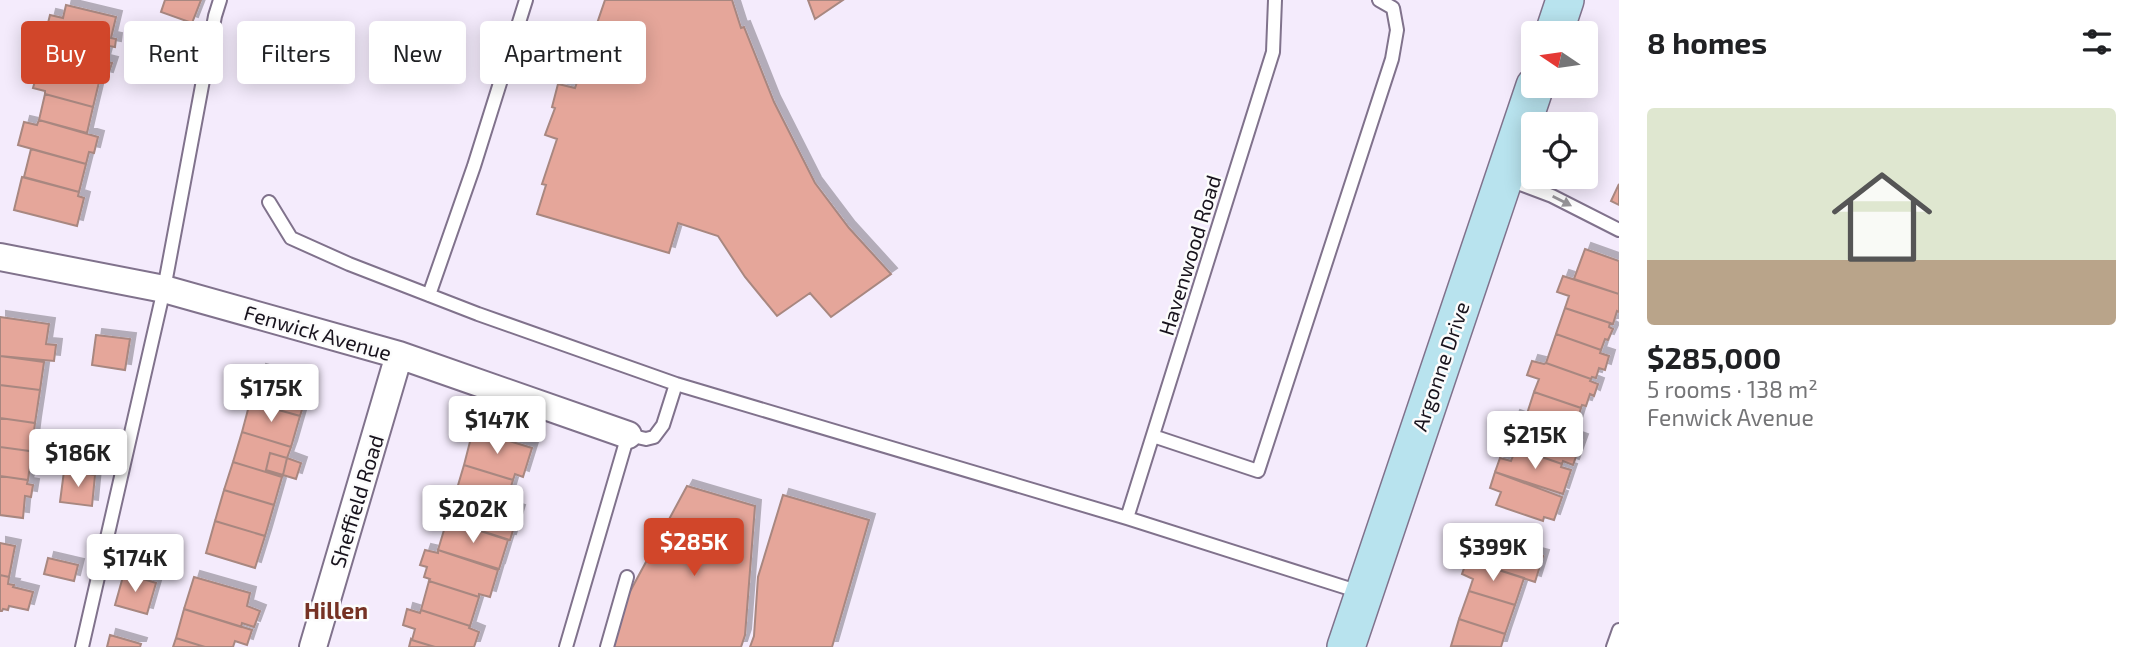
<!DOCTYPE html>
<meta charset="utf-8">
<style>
:root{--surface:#fff;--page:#f2f2f2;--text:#202124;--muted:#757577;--line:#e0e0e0;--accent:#d1462a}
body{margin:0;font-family:"Exo 2",sans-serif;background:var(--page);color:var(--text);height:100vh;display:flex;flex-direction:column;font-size:26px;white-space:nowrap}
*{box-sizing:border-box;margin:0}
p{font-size:23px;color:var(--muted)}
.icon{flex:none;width:38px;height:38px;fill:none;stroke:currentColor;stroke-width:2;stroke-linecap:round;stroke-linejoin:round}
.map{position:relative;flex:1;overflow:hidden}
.panel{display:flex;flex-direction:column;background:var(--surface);width:525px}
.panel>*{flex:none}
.banner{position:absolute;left:21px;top:21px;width:665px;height:63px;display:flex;gap:14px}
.needle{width:46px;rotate:283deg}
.tools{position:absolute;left:1521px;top:21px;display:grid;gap:14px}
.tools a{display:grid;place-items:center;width:77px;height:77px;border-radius:7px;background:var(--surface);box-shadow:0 4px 18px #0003;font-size:35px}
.price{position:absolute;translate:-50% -60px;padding:0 16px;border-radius:7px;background:#fff;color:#222;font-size:23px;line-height:46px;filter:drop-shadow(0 2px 4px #0008)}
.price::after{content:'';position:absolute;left:50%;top:42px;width:21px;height:16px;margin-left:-10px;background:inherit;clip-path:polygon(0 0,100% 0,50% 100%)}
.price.active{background:var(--accent);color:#fff}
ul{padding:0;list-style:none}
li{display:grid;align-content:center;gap:14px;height:371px;padding:0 28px}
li+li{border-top:2px solid var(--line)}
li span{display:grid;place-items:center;height:217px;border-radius:7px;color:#555}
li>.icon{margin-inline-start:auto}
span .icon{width:126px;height:126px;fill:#fffc;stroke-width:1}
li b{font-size:30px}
h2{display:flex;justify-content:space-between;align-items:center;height:84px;padding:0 28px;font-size:30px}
.pill{padding:0 24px;border-radius:7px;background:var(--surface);box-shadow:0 4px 18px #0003;font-size:24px;line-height:63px}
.pill.active{background:var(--accent);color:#fff}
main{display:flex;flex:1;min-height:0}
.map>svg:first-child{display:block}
.building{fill:#e5a69a;stroke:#a88780;stroke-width:2;filter:url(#shadow)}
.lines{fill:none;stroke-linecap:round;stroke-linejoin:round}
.lane-casing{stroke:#80728c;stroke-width:16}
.street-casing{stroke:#80728c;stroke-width:30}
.secondary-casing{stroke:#80728c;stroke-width:40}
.lane{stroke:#fff;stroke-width:12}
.street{stroke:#fff;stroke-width:26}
.secondary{stroke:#b8e3ee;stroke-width:37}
.oneway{fill:#979599}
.labels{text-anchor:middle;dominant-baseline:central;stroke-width:5;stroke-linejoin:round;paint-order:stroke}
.street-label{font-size:21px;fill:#18131d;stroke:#fcfcfc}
.neighbourhood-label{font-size:23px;font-weight:bold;fill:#763224;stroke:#fcfcfc}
</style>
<main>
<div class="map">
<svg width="1619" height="647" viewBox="0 0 1619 647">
<defs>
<filter id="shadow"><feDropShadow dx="6" dy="-6" stdDeviation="0" flood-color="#0004"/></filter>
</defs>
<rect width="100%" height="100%" fill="#f4ebfc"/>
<path class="building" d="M165 0H201L192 23 161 12Z
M605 0H732L741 28 744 27 774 102 815 183 849 228 891 274 831 317 810 293 777 316 745 277 718 236 678 223 669 253 537 214 546 185 542 184 557 139 545 135 555 108 552 107 558 84 575 88Z
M808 0H843L815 19Z
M66 5 116 17 111 38 116 39 115 47 109 46 107 50 59 37 60 34 46 31 50 15 63 18Z
M59 37 107 50 104 61 112 63 107 78 52 65V62L40 60 43 46 56 49Z
M52 65 100 78 93 107 45 94V91L33 88 37 74 49 77Z
M45 94 93 107 87 133 39 120Z
M39 120 98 137 94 153 89 152 86 164 18 145 24 122 37 125Z
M31 149 86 164 79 192 24 177Z
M22 177 79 192 78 196 84 198 77 226 14 210Z
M1619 184V205L1611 201Z
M1585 249 1619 261V294L1574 279Z
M1563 276 1619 294V312L1617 311 1613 324 1565 308 1569 296 1557 292Z
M1565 308 1610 323 1609 327 1613 329 1608 340 1605 339 1601 350 1556 334Z
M0 317 49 324 46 344 56 345 54 361 0 356Z
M1556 334 1601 350 1600 353 1609 356 1605 370 1599 368 1596 378 1592 377 1591 379 1546 363Z
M96 335 130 339 125 370 92 365Z
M0 356 44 362 40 390 0 385Z
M1532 361 1544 364 1546 363 1591 379 1590 381 1598 384 1594 396 1590 394 1586 406 1582 405 1581 408 1534 392 1539 379 1527 375Z
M260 370 310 384 300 416 250 402Z
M0 385 40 390 35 423 0 418Z
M1534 392 1581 408 1572 437 1525 420Z
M250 402 300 416 291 447 242 432Z
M1514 416 1582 440 1573 465 1563 461 1562 464 1516 448 1520 436 1508 432Z
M0 418 35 423 33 439 38 440 37 452 0 447Z
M473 430 532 448 523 477 515 474 513 480 464 465Z
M242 432 291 447 287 458 270 453 266 470 283 475 282 477 233 462Z
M0 447 37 452 36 465H30L28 480 0 476Z
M1516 448 1562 464 1561 467 1571 470 1563 494 1495 472 1500 458 1511 461Z
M270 453 287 458 283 475 266 470Z
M287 458 301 463 296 479 283 475Z
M233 462 282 477 274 505 224 490Z
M464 465 513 480 505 507 456 492Z
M64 471 95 475 92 506 60 502Z
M1495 472 1562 497 1554 520 1544 517 1543 521 1496 505 1501 492 1490 488Z
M0 476 28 480 27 484 33 485 31 497 25 496 23 518 0 515Z
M687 486 755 506 745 635 741 647H612L626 599Z
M224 490 274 505 265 536 215 521Z
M456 492 519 511 510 540 447 520Z
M783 495 869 520 832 647H750L754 636 758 577Z
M447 520 508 540 499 569 438 550Z
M215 521 265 536 255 568 206 553Z
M1488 534 1534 549 1532 553 1543 556 1535 582 1465 559 1470 544 1483 549Z
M0 543 15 546 9 577 0 575Z
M425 550 438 553V550L498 570 490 597 479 594V597L429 581 430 579 424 577 427 567 420 565Z
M48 558 78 565 74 581 44 574Z
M1467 560 1524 578 1515 605 1469 591 1473 579 1462 574Z
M124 573 156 583 147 614 115 605Z
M0 575 9 577 8 584 14 585 13 587 33 592 28 610 9 606 8 610 3 609 2 611H0Z
M194 577 250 593 247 606 260 611 254 627 242 623 241 627 184 609Z
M429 581 479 597 470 626 421 610Z
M1469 591 1515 605 1505 634 1459 619Z
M184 609 252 630 247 645 235 641 233 647H205L176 638Z
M407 609 420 613 421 610 470 626 469 628 479 632 474 647H435L412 640 415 629 403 625Z
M1459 619 1505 634 1501 647 1451 646Z
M110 635 141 644 140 647H107Z
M176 638 205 647H173Z
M411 639 412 640 435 647H409Z"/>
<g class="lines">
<g class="lane-casing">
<path id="lane" d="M1507 179 1552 196 1619 230
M269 202 291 238 349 264 478 314 676 384 1127 518 1363 593
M429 295 474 166 526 0
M1153 436 1258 471 1392 59 1397 30 1393 8 1379 0
M1127 518 1273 52 1275 0
M82 647 164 289 215 16 220 0
M566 647 628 435 646 439 654 437 663 425 676 384
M607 647 627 577
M1613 647 1619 630"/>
</g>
<g class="street-casing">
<path id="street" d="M0 257 164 289 399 355 628 435
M313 647 399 355"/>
</g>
<g class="secondary-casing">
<path id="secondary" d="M1554 33 1565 0
M1346 647 1535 86"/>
</g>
<use href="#lane" class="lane"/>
<use href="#street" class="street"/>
<use href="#secondary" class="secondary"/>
</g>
<defs><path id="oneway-solid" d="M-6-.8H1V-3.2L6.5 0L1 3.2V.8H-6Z" transform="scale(1.75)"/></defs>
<use class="oneway" href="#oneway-solid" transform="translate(1562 201) rotate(27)"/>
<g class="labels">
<g class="street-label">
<text transform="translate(1189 255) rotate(-73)">Havenwood Road</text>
<text transform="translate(318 332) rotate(16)">Fenwick Avenue</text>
<text transform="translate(1440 366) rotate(-71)">Argonne Drive</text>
<text transform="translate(356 501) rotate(-73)">Sheffield Road</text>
</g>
<g class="neighbourhood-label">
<text x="336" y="610">Hillen</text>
</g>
</g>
</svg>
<div class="tools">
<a><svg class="needle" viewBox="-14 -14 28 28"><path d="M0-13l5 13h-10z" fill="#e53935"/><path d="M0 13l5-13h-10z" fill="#757577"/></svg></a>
<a><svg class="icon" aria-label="locate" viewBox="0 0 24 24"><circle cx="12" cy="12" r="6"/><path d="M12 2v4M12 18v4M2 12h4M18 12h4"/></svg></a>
</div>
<b class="price" style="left:271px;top:424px">$175K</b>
<b class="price" style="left:497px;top:456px">$147K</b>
<b class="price" style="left:1535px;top:471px">$215K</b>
<b class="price" style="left:78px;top:489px">$186K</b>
<b class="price" style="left:473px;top:545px">$202K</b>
<b class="price active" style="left:694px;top:578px">$285K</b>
<b class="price" style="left:1493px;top:583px">$399K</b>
<b class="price" style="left:135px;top:594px">$174K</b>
<div class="banner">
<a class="pill active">Buy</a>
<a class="pill">Rent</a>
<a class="pill">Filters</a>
<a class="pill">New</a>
<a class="pill">Apartment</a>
</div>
</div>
<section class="panel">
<h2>8 homes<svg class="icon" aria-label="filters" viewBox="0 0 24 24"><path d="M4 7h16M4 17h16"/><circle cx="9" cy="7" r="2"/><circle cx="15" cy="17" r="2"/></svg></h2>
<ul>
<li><span style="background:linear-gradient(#dfe7d0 70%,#b9a48a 0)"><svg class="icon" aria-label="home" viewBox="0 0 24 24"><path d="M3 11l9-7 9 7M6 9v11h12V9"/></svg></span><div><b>$285,000</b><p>5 rooms · 138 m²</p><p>Fenwick Avenue</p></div></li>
</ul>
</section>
</main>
